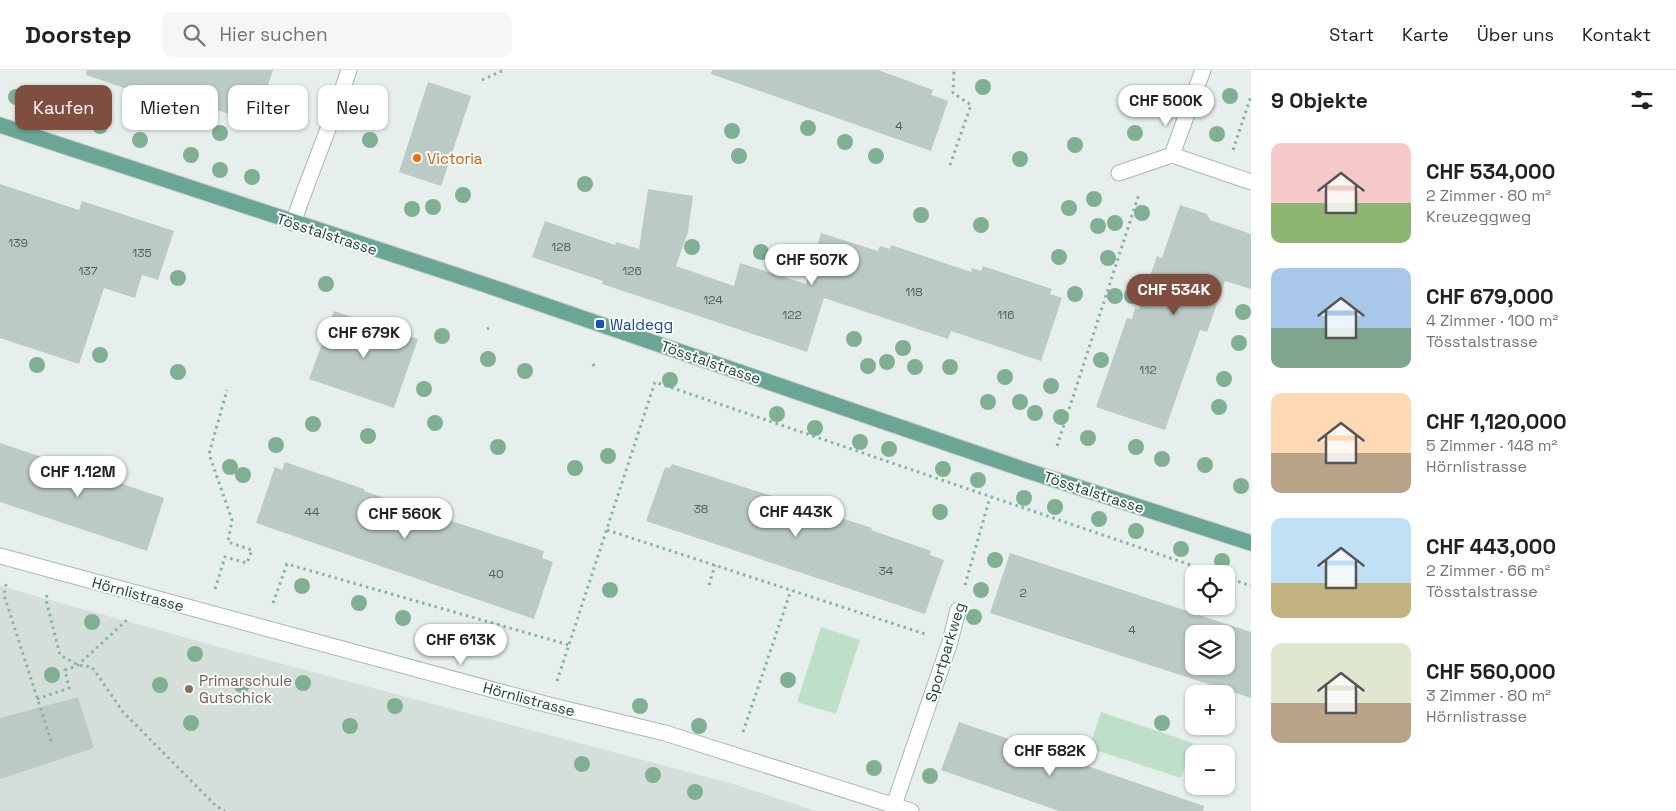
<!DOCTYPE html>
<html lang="de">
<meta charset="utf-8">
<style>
:root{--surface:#fff;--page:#f6f6f6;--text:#202124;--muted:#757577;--line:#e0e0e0;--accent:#7f4e3f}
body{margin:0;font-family:"Space Grotesk",sans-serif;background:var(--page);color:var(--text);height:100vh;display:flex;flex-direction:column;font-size:19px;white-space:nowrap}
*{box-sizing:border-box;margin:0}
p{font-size:16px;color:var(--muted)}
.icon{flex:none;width:28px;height:28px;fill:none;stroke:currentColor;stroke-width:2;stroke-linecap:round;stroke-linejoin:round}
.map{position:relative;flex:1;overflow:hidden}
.side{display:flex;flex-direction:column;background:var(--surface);width:425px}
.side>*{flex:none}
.hud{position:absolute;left:15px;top:15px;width:475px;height:45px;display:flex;gap:10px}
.fabs{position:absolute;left:1185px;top:495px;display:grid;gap:10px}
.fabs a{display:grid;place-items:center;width:50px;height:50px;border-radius:10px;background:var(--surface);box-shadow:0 1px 4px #0004;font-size:25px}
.price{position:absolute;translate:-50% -42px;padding:0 11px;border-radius:18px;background:#fff;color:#222;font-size:16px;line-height:32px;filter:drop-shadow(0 1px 2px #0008)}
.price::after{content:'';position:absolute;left:50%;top:30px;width:15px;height:11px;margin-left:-8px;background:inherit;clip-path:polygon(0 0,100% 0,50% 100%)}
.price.active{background:var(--accent);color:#fff}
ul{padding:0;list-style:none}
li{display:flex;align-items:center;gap:15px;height:125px;padding:0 20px}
li span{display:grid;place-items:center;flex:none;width:140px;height:100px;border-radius:10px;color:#555}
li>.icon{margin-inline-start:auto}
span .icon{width:60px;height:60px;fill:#fffc;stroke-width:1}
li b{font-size:21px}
h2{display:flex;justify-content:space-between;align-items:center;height:60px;padding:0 20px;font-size:21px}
.tag{padding:0 18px;border-radius:10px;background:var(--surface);box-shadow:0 1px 4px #0004;font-size:18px;line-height:45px}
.tag.active{background:var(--accent);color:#fff}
header{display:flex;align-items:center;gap:30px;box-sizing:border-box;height:70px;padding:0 25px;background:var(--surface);border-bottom:1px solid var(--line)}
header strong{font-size:24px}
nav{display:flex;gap:28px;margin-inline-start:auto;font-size:18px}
.search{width:350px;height:45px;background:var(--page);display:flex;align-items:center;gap:12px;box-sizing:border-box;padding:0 18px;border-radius:10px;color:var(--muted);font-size:19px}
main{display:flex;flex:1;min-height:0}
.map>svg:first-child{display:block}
.built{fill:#d4dfda}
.green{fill:#bfe0c8}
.building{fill:#bbcac4;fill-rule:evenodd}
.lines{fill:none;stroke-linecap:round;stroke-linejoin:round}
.lane-casing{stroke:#a8b8b2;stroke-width:17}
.street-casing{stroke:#a8b8b2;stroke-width:17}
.primary-casing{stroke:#c2cac8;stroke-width:17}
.path{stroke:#86b3a5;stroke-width:3;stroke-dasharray:2.5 4;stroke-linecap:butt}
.lane{stroke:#fff;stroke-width:15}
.street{stroke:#fff;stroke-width:15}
.primary{stroke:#6aa596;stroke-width:15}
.tree{fill:#80af93}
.food-dot{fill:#e8710a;stroke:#f7fbf9;stroke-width:2}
.transit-dot{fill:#1a4fb4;stroke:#f7fbf9;stroke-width:2}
.education-dot{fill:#8d6e63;stroke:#f7fbf9;stroke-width:2}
.labels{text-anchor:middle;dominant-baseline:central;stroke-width:4;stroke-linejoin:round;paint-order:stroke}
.number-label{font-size:12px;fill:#4a645c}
.food-label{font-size:15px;fill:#c56008;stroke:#f7fbf9;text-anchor:start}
.street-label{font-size:15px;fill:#24423a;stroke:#f7fbf9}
.transit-label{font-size:15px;fill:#164399;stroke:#f7fbf9;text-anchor:start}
.education-label{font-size:15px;fill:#785e54;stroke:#f7fbf9;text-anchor:start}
</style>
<header>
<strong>Doorstep</strong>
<div class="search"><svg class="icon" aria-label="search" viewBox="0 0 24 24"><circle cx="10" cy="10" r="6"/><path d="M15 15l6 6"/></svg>Hier suchen</div>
<nav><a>Start</a><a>Karte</a><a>Über uns</a><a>Kontakt</a></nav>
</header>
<main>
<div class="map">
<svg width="1251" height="741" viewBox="0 0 1251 741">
<rect width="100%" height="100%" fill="#e6efeb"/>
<path class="built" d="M0 516 234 581 737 715 816 741H0Z"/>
<path class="green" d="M821 557 860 570 836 644 797 632Z
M1101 642 1193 673 1181 708 1089 678Z"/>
<path class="building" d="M87 0H273L255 53 173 25 171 34 86 5Z
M712 0H878L933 20 931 25 948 31 931 81 711 4Z
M428 12 471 26 441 116 399 102Z
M0 114 79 140 82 131 174 161 158 210 142 205 135 228 104 218 79 294 0 268Z
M648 119 693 126 688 162 676 196 734 216 740 193 806 214 821 163 878 181 880 176 890 179 891 175 971 202 972 198 981 201 983 196 1052 219 1050 224 1062 228 1041 291 951 261 948 269 824 228 807 282 602 214 603 211 532 187 545 151 615 175 616 172 639 179Z
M1180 135 1207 144 1210 150 1251 164V219L1225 211 1207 262 1200 260 1165 360 1096 337 1127 248 1132 249 1135 238 1139 239 1157 186 1162 188Z
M334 241 418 269 394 338 309 309Z
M0 373 164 428 147 481 0 432Z
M285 392 364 419V421L433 445 544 481 542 488 553 492 534 549 256 453 275 397 282 400Z
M672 394 872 458 871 460 931 481 930 485 944 490 925 544 646 451 665 397 670 398Z
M1010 483 1251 562V628L990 543ZM1194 564H1226V596H1194Z
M78 627 94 678 0 709V648Z
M959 652 1204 736 1203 741H1059L941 700Z"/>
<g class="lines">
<g class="lane-casing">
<path id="lane" d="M894 735 950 572 958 540"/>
</g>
<g class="street-casing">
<path id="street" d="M1172 85 1251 112
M1119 103 1172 85 1203 0
M293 153C311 101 332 52 349 0
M0 486 549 635 665 663 911 741"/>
</g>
<g class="primary-casing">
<path id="primary" d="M0 55 483 214 1028 401 1251 473"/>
</g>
<path class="path" d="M482 10 504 0
M1233 80 1251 26
M950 95 971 35 953 23 954 0
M487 259 489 258
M593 294 595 298
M1057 376 1139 124
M607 460 925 564
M1226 507 1251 516
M6 514 4 525 52 674
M709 515 715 495
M965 515 990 427
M215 519 225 487 247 493 252 480 228 472 232 450 209 384 227 320
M47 525 46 530 60 585 78 595 92 597 123 642 216 736 225 741
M273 533 287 494 569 575
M557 611 655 312 1217 504
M37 629 69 618 65 600 78 595 129 548
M743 662 791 520"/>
<use href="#lane" class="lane"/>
<use href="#street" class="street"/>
<use href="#primary" class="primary"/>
</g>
<g class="tree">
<circle cx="983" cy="17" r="8"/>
<circle cx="82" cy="25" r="8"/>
<circle cx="1230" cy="26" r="8"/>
<circle cx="16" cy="27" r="8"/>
<circle cx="1154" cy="34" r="8"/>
<circle cx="130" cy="38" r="8"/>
<circle cx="52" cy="40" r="8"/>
<circle cx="379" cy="46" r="8"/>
<circle cx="187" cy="50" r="8"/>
<circle cx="100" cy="56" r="8"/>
<circle cx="808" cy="58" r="8"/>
<circle cx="732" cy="61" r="8"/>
<circle cx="220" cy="63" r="8"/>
<circle cx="1135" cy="63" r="8"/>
<circle cx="1217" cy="64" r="8"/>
<circle cx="140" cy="70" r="8"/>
<circle cx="370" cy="70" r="8"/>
<circle cx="845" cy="72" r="8"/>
<circle cx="1075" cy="75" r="8"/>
<circle cx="191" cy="85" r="8"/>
<circle cx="739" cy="86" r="8"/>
<circle cx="876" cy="86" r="8"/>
<circle cx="1020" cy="89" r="8"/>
<circle cx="220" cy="100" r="8"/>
<circle cx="252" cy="107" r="8"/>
<circle cx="585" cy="114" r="8"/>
<circle cx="463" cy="125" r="8"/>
<circle cx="1094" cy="129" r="8"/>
<circle cx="433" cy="137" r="8"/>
<circle cx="1069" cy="138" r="8"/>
<circle cx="412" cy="139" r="8"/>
<circle cx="1142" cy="143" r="8"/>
<circle cx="921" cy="145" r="8"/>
<circle cx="1115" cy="153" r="8"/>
<circle cx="981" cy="155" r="8"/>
<circle cx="1098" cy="156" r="8"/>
<circle cx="692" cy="177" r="8"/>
<circle cx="761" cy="182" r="8"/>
<circle cx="1059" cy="187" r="8"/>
<circle cx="1108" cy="188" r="8"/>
<circle cx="178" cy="208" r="8"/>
<circle cx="326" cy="214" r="8"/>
<circle cx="1075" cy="224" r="8"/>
<circle cx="1115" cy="226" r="8"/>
<circle cx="1132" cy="226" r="8"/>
<circle cx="1243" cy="242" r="8"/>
<circle cx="442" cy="266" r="8"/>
<circle cx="854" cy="269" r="8"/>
<circle cx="1239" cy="273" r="8"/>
<circle cx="903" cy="278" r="8"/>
<circle cx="100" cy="285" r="8"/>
<circle cx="488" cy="289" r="8"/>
<circle cx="1101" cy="290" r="8"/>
<circle cx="887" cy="292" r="8"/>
<circle cx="37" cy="295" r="8"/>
<circle cx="868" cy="296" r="8"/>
<circle cx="915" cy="297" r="8"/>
<circle cx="950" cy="297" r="8"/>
<circle cx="525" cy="301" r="8"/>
<circle cx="178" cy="302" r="8"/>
<circle cx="1005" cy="307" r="8"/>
<circle cx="1224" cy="309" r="8"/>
<circle cx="670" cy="310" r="8"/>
<circle cx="1051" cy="316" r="8"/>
<circle cx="424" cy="319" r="8"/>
<circle cx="988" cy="332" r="8"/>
<circle cx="1020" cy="332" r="8"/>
<circle cx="1219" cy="337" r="8"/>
<circle cx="1035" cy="343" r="8"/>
<circle cx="777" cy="344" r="8"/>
<circle cx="1061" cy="347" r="8"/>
<circle cx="435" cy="353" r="8"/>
<circle cx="313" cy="354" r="8"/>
<circle cx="815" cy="358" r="8"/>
<circle cx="368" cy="366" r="8"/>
<circle cx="1088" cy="368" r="8"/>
<circle cx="860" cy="372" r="8"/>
<circle cx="276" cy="375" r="8"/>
<circle cx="498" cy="377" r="8"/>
<circle cx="1136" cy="377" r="8"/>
<circle cx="889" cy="379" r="8"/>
<circle cx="608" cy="386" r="8"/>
<circle cx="1162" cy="389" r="8"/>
<circle cx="1205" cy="395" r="8"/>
<circle cx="230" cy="397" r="8"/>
<circle cx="575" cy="398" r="8"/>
<circle cx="943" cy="399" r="8"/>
<circle cx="243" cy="405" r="8"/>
<circle cx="978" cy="410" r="8"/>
<circle cx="1241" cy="416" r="8"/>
<circle cx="1024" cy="428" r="8"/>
<circle cx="1055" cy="437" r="8"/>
<circle cx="940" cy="442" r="8"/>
<circle cx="1099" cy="449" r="8"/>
<circle cx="1136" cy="461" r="8"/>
<circle cx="1181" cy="479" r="8"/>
<circle cx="995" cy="490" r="8"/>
<circle cx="1222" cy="491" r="8"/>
<circle cx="302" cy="516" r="8"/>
<circle cx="610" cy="520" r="8"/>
<circle cx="981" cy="520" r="8"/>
<circle cx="359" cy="533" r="8"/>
<circle cx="974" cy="547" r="8"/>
<circle cx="403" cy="548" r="8"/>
<circle cx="92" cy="552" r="8"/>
<circle cx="442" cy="564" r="8"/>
<circle cx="195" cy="584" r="8"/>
<circle cx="52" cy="605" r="8"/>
<circle cx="788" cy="610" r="8"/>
<circle cx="303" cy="613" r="8"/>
<circle cx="160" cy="615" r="8"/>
<circle cx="242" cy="615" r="8"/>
<circle cx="395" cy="636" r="8"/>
<circle cx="640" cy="636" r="8"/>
<circle cx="191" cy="653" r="8"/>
<circle cx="1162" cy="653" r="8"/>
<circle cx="350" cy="656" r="8"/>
<circle cx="699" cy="656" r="8"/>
<circle cx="582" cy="694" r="8"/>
<circle cx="874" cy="698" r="8"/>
<circle cx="653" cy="705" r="8"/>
<circle cx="930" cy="706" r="8"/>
<circle cx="695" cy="722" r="8"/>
</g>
<circle class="food-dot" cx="417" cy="88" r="5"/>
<rect class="transit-dot" x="595" y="249" width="10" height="10" rx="2.5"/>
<circle class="education-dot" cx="189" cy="619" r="5"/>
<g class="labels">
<g class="number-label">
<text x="899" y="56">4</text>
<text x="18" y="173">139</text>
<text x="561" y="177">128</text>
<text x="142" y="183">135</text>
<text x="88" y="201">137</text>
<text x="632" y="201">126</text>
<text x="914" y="222">118</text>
<text x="713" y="230">124</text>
<text x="792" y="245">122</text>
<text x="1006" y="245">116</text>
<text x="1148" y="300">112</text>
<text x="701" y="439">38</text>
<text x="312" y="442">44</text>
<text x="886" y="501">34</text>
<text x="496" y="504">40</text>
<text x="1023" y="523">2</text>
<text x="1132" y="560">4</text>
</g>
<g class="food-label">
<text x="427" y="88">Victoria</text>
</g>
<g class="street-label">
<text transform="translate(327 164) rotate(18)">Tösstalstrasse</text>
<text transform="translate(711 292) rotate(19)">Tösstalstrasse</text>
<text transform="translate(1094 422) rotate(18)">Tösstalstrasse</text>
<text transform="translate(138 524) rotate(15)">Hörnlistrasse</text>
<text transform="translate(945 582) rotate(-73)">Sportparkweg</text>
<text transform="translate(529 629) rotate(15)">Hörnlistrasse</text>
</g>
<g class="transit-label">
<text x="610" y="254">Waldegg</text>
</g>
<g class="education-label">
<text x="199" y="610">Primarschule<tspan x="199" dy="17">Gutschick</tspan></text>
</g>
</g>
</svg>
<div class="fabs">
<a><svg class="icon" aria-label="locate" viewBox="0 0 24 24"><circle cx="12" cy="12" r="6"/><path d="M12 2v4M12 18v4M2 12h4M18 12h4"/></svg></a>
<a><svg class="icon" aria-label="layers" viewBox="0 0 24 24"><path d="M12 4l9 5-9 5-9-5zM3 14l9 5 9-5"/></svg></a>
<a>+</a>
<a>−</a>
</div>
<b class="price" style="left:1166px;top:57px">CHF 500K</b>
<b class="price" style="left:812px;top:216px">CHF 507K</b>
<b class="price active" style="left:1174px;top:246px">CHF 534K</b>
<b class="price" style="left:364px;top:289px">CHF 679K</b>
<b class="price" style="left:78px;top:428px">CHF 1.12M</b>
<b class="price" style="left:796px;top:468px">CHF 443K</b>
<b class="price" style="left:405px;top:470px">CHF 560K</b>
<b class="price" style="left:461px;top:596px">CHF 613K</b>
<b class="price" style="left:1050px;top:707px">CHF 582K</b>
<div class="hud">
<a class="tag active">Kaufen</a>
<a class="tag">Mieten</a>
<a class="tag">Filter</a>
<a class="tag">Neu</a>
</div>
</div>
<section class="side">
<h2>9 Objekte<svg class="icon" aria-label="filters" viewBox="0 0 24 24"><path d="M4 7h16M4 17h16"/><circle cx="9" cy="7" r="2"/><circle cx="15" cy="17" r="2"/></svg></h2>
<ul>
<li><span style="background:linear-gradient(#f6c9c9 60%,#8fb573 0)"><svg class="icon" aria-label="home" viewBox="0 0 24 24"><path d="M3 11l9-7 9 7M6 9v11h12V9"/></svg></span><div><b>CHF 534,000</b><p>2 Zimmer · 80 m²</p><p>Kreuzeggweg</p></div></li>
<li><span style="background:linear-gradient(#a9c7e8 60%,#7fa58c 0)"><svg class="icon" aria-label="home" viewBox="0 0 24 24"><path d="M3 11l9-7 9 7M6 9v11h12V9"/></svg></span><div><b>CHF 679,000</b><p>4 Zimmer · 100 m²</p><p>Tösstalstrasse</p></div></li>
<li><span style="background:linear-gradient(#ffd9b3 60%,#b9a48a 0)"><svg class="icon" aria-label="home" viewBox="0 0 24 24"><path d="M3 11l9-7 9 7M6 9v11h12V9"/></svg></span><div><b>CHF 1,120,000</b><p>5 Zimmer · 148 m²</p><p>Hörnlistrasse</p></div></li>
<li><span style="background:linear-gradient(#bfe0f5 65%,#c2b280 0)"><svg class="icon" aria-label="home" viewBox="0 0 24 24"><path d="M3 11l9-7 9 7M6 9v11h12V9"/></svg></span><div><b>CHF 443,000</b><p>2 Zimmer · 66 m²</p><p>Tösstalstrasse</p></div></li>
<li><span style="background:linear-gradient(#dfe7d0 60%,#b9a48a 0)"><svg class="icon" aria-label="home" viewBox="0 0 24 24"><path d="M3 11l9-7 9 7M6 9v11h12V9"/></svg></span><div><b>CHF 560,000</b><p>3 Zimmer · 80 m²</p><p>Hörnlistrasse</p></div></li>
</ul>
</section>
</main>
